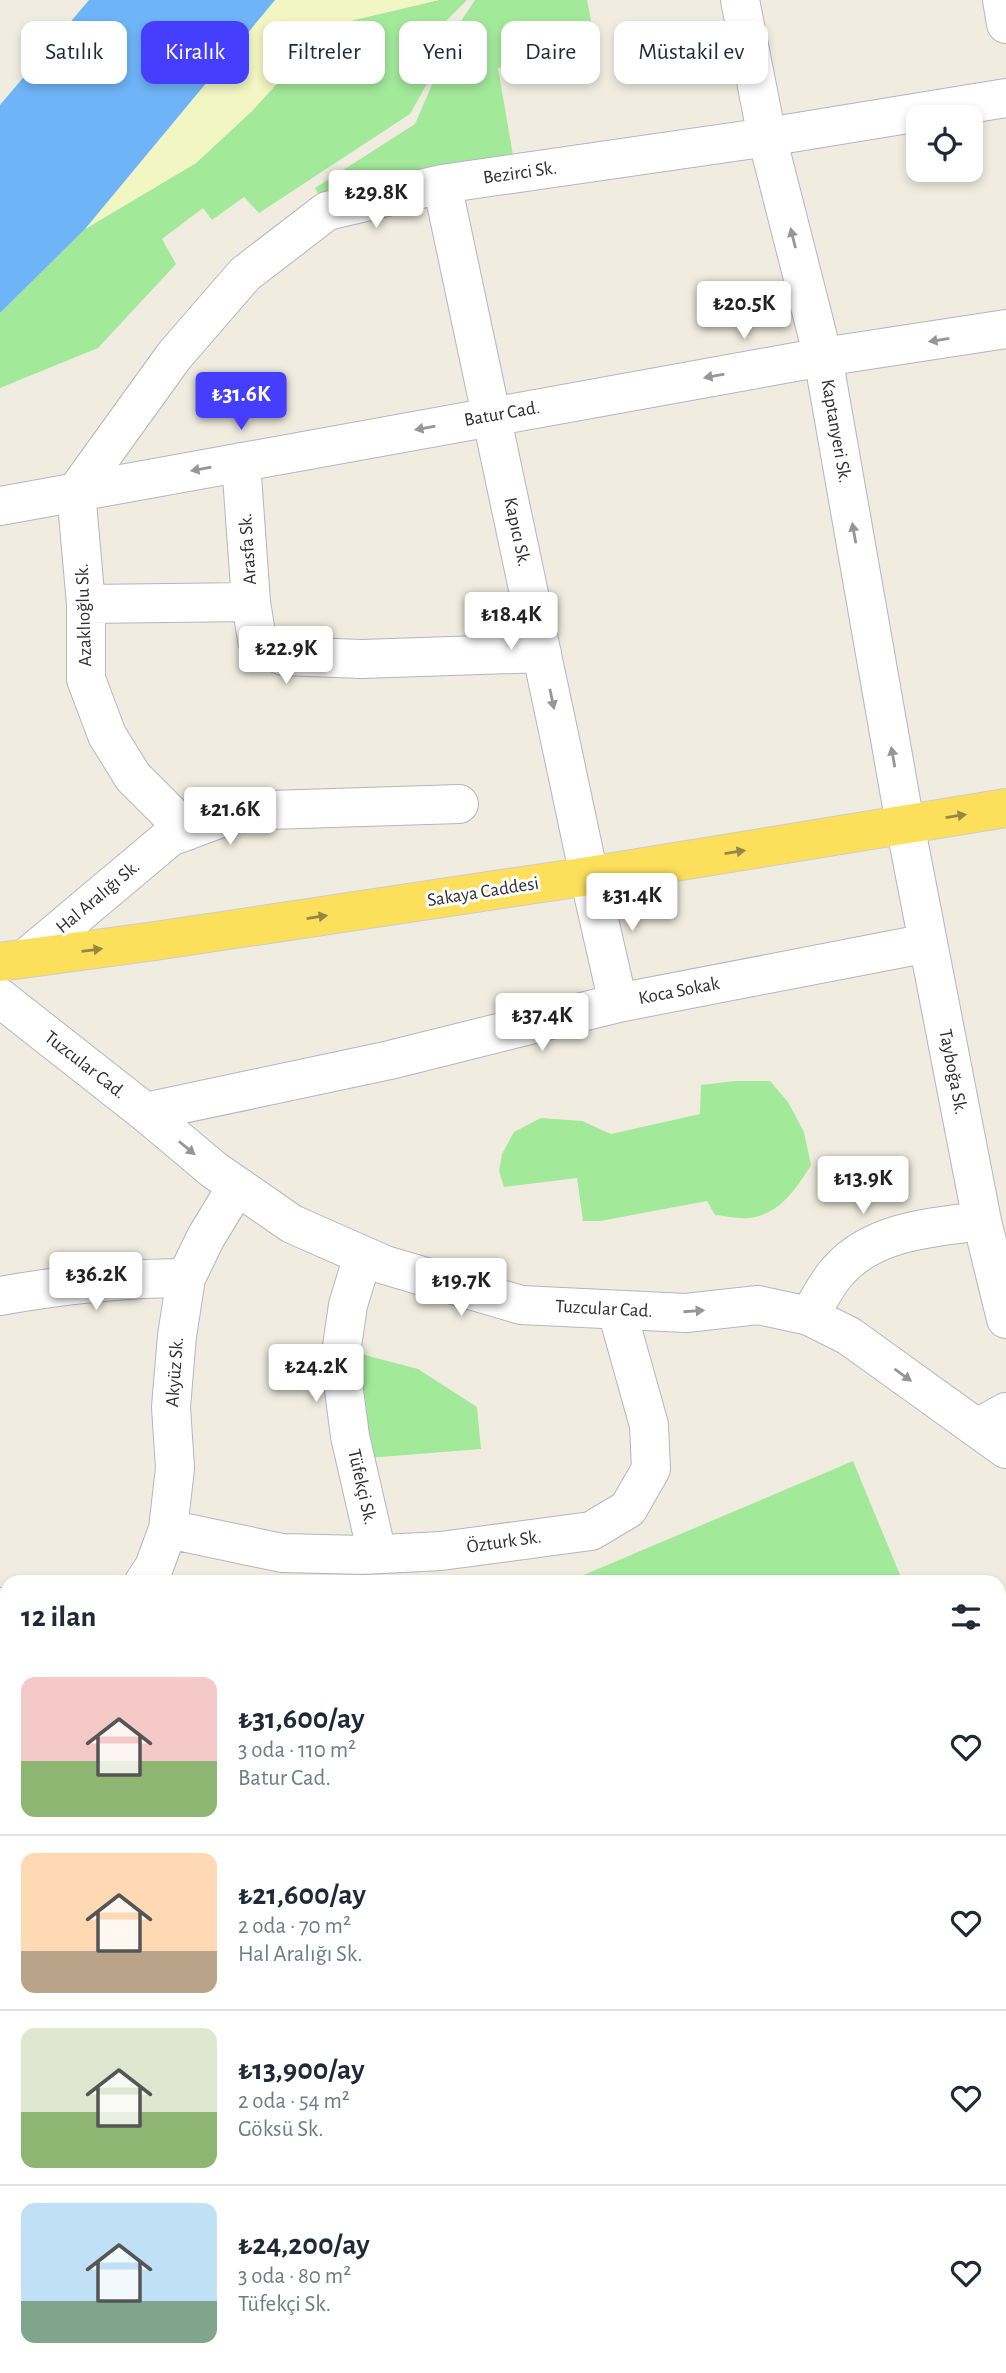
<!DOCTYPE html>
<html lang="tr">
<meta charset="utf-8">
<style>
:root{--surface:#fff;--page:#f2f2f3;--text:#1f2937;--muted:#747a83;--line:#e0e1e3;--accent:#453eff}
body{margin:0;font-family:"Alegreya Sans",sans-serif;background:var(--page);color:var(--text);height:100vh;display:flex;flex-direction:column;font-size:26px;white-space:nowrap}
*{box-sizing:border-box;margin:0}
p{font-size:23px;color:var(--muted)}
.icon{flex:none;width:38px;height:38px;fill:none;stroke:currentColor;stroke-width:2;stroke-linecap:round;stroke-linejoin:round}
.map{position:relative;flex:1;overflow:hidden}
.sheet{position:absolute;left:0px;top:1575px;width:1006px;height:798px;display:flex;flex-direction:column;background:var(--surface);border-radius:21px 21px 0 0;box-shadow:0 4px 10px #0003}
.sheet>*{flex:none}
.hud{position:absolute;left:21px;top:21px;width:964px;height:63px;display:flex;gap:14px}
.fabs{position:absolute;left:906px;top:105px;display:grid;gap:14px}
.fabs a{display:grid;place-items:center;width:77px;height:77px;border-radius:14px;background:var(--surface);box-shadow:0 4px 10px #0003;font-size:35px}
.price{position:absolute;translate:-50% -60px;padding:0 16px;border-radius:7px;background:#fff;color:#222;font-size:23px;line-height:46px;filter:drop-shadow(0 2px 4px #0008)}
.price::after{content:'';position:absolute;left:50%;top:42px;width:21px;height:16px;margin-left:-10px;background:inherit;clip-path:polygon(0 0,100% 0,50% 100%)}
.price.on{background:var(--accent);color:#fff}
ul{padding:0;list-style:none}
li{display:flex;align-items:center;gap:21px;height:175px;padding:0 21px}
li+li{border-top:2px solid var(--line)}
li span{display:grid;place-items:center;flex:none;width:196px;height:140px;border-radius:14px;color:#555}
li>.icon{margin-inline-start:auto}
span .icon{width:84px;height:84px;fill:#fffc;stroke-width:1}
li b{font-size:30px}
h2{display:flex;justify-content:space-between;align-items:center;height:84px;padding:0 21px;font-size:30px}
.chip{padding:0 24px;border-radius:14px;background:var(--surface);box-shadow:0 4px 10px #0003;font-size:24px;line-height:63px}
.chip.on{background:var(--accent);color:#fff}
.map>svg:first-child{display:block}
.green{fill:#a3e99a}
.sand{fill:#f2f6c2}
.water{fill:#6eb4f7}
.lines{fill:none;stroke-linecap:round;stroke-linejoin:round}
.minor-casing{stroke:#b4b4c2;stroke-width:40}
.tertiary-casing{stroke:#b4b4c2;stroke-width:40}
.secondary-casing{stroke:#b4b4c2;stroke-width:40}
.trunk-casing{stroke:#cdcdcd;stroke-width:40}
.path{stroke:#cdcdcd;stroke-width:4.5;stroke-dasharray:5 3.5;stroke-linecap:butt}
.minor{stroke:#fff;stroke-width:38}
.tertiary{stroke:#fff;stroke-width:38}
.secondary{stroke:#fff;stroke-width:38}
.trunk{stroke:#fce05b;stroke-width:38}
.oneway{fill:#969696}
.oneway2{fill:#958744}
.labels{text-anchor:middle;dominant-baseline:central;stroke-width:6;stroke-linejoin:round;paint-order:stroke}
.street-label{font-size:19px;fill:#2e2e2e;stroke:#fff}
</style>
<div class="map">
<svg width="1006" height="2373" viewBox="0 0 1006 2373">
<rect width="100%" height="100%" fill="#f0ede0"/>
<path class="green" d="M439 0H467L439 28 454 37 463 18 475 0H587L596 46 498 68 516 173 327 211 315 188 415 124 450 43 410 114 259 213 244 197 212 220 203 208 162 239 176 264 98 348 0 388V313L85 229 196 163 252 111 315 42 354 20Z
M735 1081H770L788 1102 804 1132 811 1165C797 1188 779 1215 749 1218 738 1219 726 1216 715 1215L707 1201 600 1221H583L577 1178 504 1187 499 1171 502 1154 514 1132 541 1118 582 1121 611 1134 700 1114 701 1085Z
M342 1349 418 1369 477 1407 481 1449 355 1459Z
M853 1461 903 1582H567Z
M1006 1758V1994L999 1990V1760Z
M7 1898V2234L0 2236V1900Z"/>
<path class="sand" d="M275 0H439L354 20 315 42 252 111 196 163 85 229Z"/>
<path class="water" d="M89 0H275L85 229 0 313V105Z
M1006 2093V2373H0V2236L7 2234V2366H999V2094Z"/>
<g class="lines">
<g class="minor-casing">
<path id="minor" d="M740 0 767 137 823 357 905 824 982 1221 1006 1319
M1002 0 1006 24
M442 184 589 876 618 1003
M241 462 251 602 257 640 283 656 362 659 542 653
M86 604 251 602
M187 831 133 777 107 735 86 679V604L76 492 174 356 245 274 327 211 442 184 767 137 1006 98
M26 958 170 837 240 811 459 804
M145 1112 390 1060 618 1003 928 943
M363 1256 348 1305 340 1360 350 1436 377 1554
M0 1296C62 1285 123 1278 186 1278
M809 1316C818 1302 826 1284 838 1271 873 1231 932 1227 982 1221
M977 1428 1006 1412
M168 1529 282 1553 363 1555 441 1551 591 1531 628 1509 651 1469 649 1425 617 1311
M144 1582 154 1567 168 1529 175 1468 171 1407 177 1336 186 1278 206 1237 237 1186
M0 1607 7 1609"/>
</g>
<g class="tertiary-casing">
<path id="tertiary" d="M0 998 145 1112 214 1170 292 1224 385 1265 521 1305 686 1313 758 1305 809 1316 849 1336 1006 1449"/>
</g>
<g class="secondary-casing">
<path id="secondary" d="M0 506 823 357 1006 329
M0 1866 7 1864
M999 2014 1006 2020"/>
</g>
<g class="trunk-casing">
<path id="trunk" d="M0 962 155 941 589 876 1006 808"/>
</g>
<path class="path" d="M0 1822 7 1820"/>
<use href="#minor" class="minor"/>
<use href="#tertiary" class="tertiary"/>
<use href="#secondary" class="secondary"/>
<use href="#trunk" class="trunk"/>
</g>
<defs><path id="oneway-solid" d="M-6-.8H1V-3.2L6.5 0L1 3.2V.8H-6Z" transform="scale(1.75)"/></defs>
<g class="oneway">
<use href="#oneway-solid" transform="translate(793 238) rotate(-104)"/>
<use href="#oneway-solid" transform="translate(939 340) rotate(171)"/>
<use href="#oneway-solid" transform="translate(714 376) rotate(170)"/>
<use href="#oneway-solid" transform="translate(425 428) rotate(170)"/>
<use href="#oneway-solid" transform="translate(201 469) rotate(170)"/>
<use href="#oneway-solid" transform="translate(854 533) rotate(-100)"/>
<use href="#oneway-solid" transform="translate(552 699) rotate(78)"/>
<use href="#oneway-solid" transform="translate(893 757) rotate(-100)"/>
<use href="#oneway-solid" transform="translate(187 1148) rotate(40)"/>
<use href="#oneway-solid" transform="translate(694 1311) rotate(-4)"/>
<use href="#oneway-solid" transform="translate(903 1375) rotate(36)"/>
</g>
<g class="oneway2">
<use href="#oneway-solid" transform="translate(956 816) rotate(-9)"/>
<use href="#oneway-solid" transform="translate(735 852) rotate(-9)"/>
<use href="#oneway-solid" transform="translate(317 917) rotate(-9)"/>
<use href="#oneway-solid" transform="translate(92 950) rotate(-7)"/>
</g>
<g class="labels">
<g class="street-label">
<text transform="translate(520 173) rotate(-8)">Bezirci Sk.</text>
<text transform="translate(502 414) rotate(-10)">Batur Cad.</text>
<text transform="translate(836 431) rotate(80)">Kaptanyeri Sk.</text>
<text transform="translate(517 532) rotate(78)">Kapıcı Sk.</text>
<text transform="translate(248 549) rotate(-94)">Arasfa Sk.</text>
<text transform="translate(84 615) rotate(-92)">Azaklıoğlu Sk.</text>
<text transform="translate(483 892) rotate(-9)">Sakaya Caddesi</text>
<text transform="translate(98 897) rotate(-40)">Hal Aralığı Sk.</text>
<text transform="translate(679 991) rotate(-11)">Koca Sokak</text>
<text transform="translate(85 1065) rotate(38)">Tuzcular Cad.</text>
<text transform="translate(953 1072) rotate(79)">Tayboğa Sk.</text>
<text transform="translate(604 1309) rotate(3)">Tuzcular Cad.</text>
<text transform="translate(175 1372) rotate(-86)">Akyüz Sk.</text>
<text transform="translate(362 1487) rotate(77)">Tüfekçi Sk.</text>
<text transform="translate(504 1542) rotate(-8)">Özturk Sk.</text>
</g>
</g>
</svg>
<div class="fabs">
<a><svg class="icon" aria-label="locate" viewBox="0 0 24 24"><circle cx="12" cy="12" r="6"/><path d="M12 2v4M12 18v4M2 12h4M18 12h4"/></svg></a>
</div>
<b class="price" style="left:376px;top:230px">₺29.8K</b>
<b class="price" style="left:744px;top:341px">₺20.5K</b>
<b class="price on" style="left:241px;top:432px">₺31.6K</b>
<b class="price" style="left:511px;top:652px">₺18.4K</b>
<b class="price" style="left:286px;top:686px">₺22.9K</b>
<b class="price" style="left:230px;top:847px">₺21.6K</b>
<b class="price" style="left:632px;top:933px">₺31.4K</b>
<b class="price" style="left:542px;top:1053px">₺37.4K</b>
<b class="price" style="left:863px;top:1216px">₺13.9K</b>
<b class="price" style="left:96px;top:1312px">₺36.2K</b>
<b class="price" style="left:461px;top:1318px">₺19.7K</b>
<b class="price" style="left:316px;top:1404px">₺24.2K</b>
<div class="hud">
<a class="chip">Satılık</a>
<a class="chip on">Kiralık</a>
<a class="chip">Filtreler</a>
<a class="chip">Yeni</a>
<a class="chip">Daire</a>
<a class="chip">Müstakil ev</a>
</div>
<section class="sheet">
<h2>12 ilan<svg class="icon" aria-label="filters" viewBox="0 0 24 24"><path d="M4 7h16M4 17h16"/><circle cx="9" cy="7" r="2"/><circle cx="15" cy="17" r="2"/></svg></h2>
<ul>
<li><span style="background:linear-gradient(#f6c9c9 60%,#8fb573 0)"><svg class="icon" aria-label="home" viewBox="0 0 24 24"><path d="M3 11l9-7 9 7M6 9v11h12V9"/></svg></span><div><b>₺31,600/ay</b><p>3 oda · 110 m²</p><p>Batur Cad.</p></div><svg class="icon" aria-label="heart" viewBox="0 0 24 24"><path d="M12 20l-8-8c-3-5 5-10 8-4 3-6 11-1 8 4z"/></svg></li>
<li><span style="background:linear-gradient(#ffd9b3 70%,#b9a48a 0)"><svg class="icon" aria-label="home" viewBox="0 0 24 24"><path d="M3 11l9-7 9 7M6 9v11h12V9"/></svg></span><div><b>₺21,600/ay</b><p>2 oda · 70 m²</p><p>Hal Aralığı Sk.</p></div><svg class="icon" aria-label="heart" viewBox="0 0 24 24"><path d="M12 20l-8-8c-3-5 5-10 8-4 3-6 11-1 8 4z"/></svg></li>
<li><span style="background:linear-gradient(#dfe7d0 60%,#8fb573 0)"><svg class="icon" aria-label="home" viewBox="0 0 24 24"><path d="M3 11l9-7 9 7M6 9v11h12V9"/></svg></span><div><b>₺13,900/ay</b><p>2 oda · 54 m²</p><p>Göksü Sk.</p></div><svg class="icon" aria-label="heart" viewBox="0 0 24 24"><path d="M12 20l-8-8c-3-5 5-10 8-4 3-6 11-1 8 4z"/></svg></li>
<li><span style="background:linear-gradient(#bfe0f5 70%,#7fa58c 0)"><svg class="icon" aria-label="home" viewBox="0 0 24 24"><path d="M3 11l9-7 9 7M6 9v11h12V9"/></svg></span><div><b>₺24,200/ay</b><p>3 oda · 80 m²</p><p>Tüfekçi Sk.</p></div><svg class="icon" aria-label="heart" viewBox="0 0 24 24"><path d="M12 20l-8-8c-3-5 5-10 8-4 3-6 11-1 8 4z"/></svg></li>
</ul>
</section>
</div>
